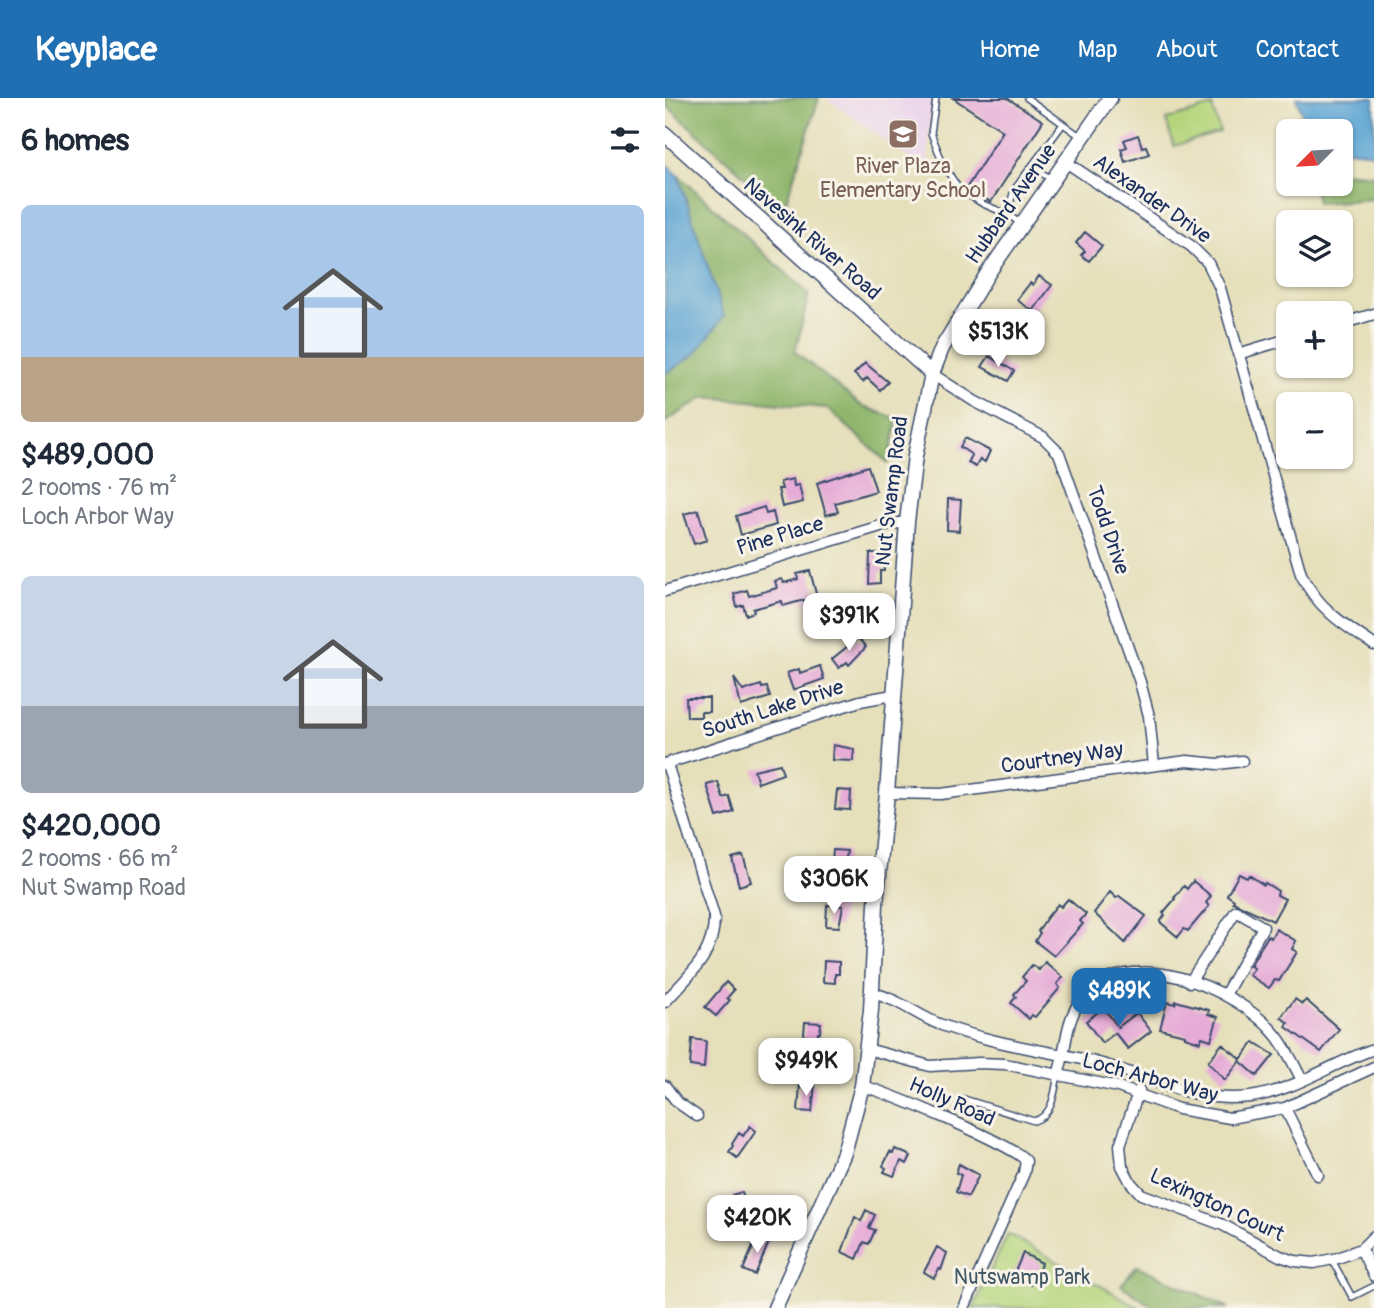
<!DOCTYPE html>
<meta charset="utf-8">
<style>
:root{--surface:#fff;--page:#f2f2f3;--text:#1f2937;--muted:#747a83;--accent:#1f6fb2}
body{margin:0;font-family:Pangolin,sans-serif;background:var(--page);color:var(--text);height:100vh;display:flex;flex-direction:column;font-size:26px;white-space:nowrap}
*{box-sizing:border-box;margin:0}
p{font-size:23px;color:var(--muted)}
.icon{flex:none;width:38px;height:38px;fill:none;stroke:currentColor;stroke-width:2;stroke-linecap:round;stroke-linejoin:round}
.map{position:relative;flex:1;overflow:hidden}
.panel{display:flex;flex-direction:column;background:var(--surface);width:665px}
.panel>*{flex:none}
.needle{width:46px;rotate:246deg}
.buttons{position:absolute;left:611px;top:21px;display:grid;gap:14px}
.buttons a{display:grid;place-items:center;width:77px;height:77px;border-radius:10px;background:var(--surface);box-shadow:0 2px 5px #0004;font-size:35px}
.price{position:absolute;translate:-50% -60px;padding:0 16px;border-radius:14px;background:#fff;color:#222;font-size:23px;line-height:46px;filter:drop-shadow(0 2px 4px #0008)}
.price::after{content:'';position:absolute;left:50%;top:42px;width:21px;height:16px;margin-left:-10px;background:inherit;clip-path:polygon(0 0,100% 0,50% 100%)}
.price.selected{background:var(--accent);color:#fff}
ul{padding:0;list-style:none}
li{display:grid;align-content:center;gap:14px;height:371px;padding:0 21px}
li span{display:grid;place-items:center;height:217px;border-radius:10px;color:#555}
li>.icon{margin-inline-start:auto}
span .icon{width:126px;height:126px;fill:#fffc;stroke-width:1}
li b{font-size:30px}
h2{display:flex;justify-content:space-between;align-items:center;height:84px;padding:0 21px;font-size:30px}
header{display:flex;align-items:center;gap:42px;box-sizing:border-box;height:98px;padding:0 35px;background:var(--accent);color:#fff}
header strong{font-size:33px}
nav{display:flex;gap:38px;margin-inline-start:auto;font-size:24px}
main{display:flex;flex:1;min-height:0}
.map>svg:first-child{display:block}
.built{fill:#ead1ec}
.green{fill:#b5d57c;stroke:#68826d;stroke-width:2}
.forest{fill:#90b66c;stroke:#567265;stroke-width:2}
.water{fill:#5ca4d3;stroke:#3c6a98;stroke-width:2}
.building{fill:#e6abd7}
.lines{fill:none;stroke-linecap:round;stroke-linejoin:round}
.service-casing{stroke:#39496c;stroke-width:8}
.minor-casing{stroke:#39496c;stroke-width:13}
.secondary-casing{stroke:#39496c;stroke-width:17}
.service{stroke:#fff;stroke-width:5}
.minor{stroke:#fff;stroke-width:10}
.secondary{stroke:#fff;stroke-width:14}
.labels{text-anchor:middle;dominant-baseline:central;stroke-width:6;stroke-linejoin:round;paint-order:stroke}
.education-label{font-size:21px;fill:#785e54;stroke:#f7f3e8}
.street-label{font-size:21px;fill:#1b2f5e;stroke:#f7f3e8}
.park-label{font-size:21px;fill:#425866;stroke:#f7f3e8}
</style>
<header>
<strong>Keyplace</strong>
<nav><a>Home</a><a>Map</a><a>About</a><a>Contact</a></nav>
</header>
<main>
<section class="panel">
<h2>6 homes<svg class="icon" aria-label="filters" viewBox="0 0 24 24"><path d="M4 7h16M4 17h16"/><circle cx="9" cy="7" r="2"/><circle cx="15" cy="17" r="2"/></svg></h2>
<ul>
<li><span style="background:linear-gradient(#a9c7e8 70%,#b9a48a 0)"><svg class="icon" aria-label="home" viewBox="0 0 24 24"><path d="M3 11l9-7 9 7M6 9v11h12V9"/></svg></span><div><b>$489,000</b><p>2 rooms · 76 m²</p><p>Loch Arbor Way</p></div></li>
<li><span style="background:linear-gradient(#c9d6e8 60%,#9aa5b1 0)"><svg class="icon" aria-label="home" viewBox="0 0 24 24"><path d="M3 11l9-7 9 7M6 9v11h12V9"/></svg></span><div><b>$420,000</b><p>2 rooms · 66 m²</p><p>Nut Swamp Road</p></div></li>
</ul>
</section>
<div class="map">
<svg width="709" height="1210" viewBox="0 0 709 1210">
<rect width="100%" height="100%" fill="#f7f3e8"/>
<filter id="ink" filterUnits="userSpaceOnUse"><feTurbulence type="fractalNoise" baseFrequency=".0143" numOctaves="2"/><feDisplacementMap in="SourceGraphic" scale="14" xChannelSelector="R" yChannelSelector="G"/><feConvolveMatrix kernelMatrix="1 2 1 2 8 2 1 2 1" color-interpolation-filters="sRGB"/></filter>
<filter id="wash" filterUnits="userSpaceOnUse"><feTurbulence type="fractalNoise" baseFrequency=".00686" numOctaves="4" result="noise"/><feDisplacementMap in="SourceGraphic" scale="28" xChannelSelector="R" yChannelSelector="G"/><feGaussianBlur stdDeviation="1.57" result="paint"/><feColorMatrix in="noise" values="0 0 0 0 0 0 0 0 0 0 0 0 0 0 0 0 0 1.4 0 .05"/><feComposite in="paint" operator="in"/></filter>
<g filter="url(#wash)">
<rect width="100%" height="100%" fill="#e5dfba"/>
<path class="built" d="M161 0H266L262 73Z"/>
<path class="green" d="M547 8 555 34 509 48 501 22Z
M343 1136 475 1210H308Z"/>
<path class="forest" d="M0 0H154L118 113 0 6Z
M676 74 709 77V101L652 105 649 86H676Z
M13 77 144 196 130 254 197 308 233 321 223 365 162 310 40 299 0 324V276L30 256 59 218Z
M472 1168 564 1210H490L456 1187Z"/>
<path class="water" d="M631 0H709V55L676 51V33H643Z
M0 65 13 77 59 218 30 256 0 276Z"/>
<g id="blocks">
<path class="building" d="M288 0H342L378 23 326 104 302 89 338 33Z
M473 37 477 49 481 48 484 56 460 64 456 51 462 49 459 42Z
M420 134 437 148 424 163 416 157 420 153 411 145Z
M374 178 387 187 368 213 352 202 365 185 368 187Z
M324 258 349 273 343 283 317 269Z
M200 265 223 284 215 292 202 280 198 284 189 276Z
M300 340 325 353 320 364 315 361 311 369 303 365 307 357 295 349Z
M203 368 211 393 170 405 173 414 161 417 152 385Z
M128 381 129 388 134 387 138 404 117 409 113 391H117L115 384Z
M283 401 296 402 294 433 282 432Z
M99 409 101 416 108 414 111 427 76 437 71 418Z
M33 412 42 442 29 446 19 416Z
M205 455H218L219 473H215V485L204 486Z
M145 473 153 503 140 507 139 502 118 508 117 503 88 511 89 514 81 517 78 507 72 509 69 496 82 492 84 498 112 490 110 483 117 481 119 485 133 481 132 476Z
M193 540 201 549 184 567 182 564 174 570 167 561Z
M155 568 159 581 128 592 122 575 134 571 135 575Z
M69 580 78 593 96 587 97 590 102 589 105 599 76 608Z
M21 600H44V614H36V619H22Z
M168 647 189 651 188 663 167 662Z
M115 666 118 676 93 685 89 672Z
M53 684 58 700 64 698 69 714 52 719 42 687Z
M172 692 186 693 185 712 170 711Z
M168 752 182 753 179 775 166 774Z
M78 757 86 784 74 788 67 760Z
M574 776 582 780 584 777 599 787 600 785 613 793 612 797 620 801 608 823 570 805 568 804 569 802 562 797Z
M528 783 546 798 541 805 544 808 523 833 519 831 513 839 495 824 500 817 498 815 510 801 509 800 519 788 522 791Z
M445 794 451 800 454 798 481 818 460 845 429 815Z
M403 801 421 816 415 823 418 826 389 858 370 843 375 835 373 833 383 818 393 806 396 809Z
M162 807 178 808 174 829 161 828Z
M611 831 631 843 627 851 632 854 614 883 610 882 604 890 584 877 589 870 585 868 593 854 603 838 606 840Z
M159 863 174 864V876H170V885L158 884Z
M380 864 398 879 392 886 395 890 370 919 367 917 364 921 346 905 351 899 349 896 361 883 357 879 367 867 374 872Z
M61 884 69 892 62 900 65 902 51 918 40 909Z
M630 901 637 906 641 902 674 931 656 954 621 929 623 925 616 919Z
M511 903 544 912 543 916 553 919 546 942 537 939 535 944 520 939V937L495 931 502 904 510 906Z
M439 910 453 929 472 915 486 933 463 951 450 935 437 945 421 923Z
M140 924 156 925 155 935H153V940H147V946H138Z
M27 941 41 943 39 970 25 968Z
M589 944 609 957 592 978 575 963 560 982 543 964 557 946 576 961Z
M135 986 150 987 147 1014 133 1013Z
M85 1028 91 1033 72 1060 64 1054 68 1048 67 1046 74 1035 78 1038Z
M230 1051 246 1058 242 1066 236 1063 229 1078 219 1074 221 1070 218 1068 225 1054 228 1056Z
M294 1066 314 1077 303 1099 291 1094 296 1077 291 1075Z
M77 1094 80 1103 84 1102 89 1120 74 1125 67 1097Z
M201 1112 210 1117 204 1130 210 1132 204 1146 199 1144 192 1161 177 1154 190 1119 196 1123Z
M93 1137 105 1142 90 1177 78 1172Z
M272 1149 282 1155 276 1172 274 1171 269 1180 259 1174Z
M358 1155 377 1165 366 1187 348 1178Z"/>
</g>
</g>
<g filter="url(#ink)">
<use href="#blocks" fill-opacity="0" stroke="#39496c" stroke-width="2"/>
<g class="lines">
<g class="service-casing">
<path id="service" d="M271 0 266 35 279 68 294 91 318 106 342 116
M362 0 415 38
M367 69 388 82
M355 125 342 116 349 92 398 26
M299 1001 369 1023C389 1017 389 994 393 977
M667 1162 687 1199 709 1188"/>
</g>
<g class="minor-casing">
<path id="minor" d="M401 64 526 148 543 165 555 190 636 476C652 510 679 527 709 547
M676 226 709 216
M573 256 623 241
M267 276 309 303 378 339 394 355 475 584 484 618 489 667
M0 493 219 427 242 424
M0 666 195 603 228 597
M222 695 276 696 522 663 553 666 577 663
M525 884 571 813 598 829 560 897
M206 895C232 900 250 916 274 926 324 945 378 952 430 964 482 977 529 1006 585 999 629 993 667 965 709 951
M0 904C25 876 50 857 49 818L2 666
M202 951 265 968 314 965 340 966 453 989 513 1011 565 1020 620 1010 709 969
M393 977C401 954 400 925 414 905 458 842 571 889 610 936 621 949 629 967 637 982
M0 988 12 1004 32 1018
M197 988C220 993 352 1048 361 1063L359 1075 299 1210
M474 992 455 1047 457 1068 466 1085 476 1096 558 1127 615 1158 630 1163 649 1165 673 1160 696 1151 709 1138
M620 1010 653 1077
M696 1151 709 1178"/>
</g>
<g class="secondary-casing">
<path id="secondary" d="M0 36 267 276
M110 1210 179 1055 197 988 206 912 211 806 222 695 242 424 250 358 267 276 277 250 323 175 445 0"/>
</g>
<use href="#service" class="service"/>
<use href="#minor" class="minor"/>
<use href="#secondary" class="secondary"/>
</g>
</g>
<defs>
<g id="school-square" transform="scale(1.575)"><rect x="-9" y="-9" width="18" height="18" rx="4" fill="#8d6e63" stroke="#f7f3e8"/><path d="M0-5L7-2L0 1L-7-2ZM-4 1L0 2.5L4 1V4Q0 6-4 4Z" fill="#fff"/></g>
</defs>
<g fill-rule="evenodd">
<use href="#school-square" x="238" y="36"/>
</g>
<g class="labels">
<g class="education-label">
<text x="238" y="68">River Plaza<tspan x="238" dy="24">Elementary School</tspan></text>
</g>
<g class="street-label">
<text transform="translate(487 101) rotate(35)">Alexander Drive</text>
<text transform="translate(346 106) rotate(-55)">Hubbard Avenue</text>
<text transform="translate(147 141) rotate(41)">Navesink River Road</text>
<text transform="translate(227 393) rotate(-83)">Nut Swamp Road</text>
<text transform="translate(443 432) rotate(71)">Todd Drive</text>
<text transform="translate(115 438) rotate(-17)">Pine Place</text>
<text transform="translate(108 611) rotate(-18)">South Lake Drive</text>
<text transform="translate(397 660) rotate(-8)">Courtney Way</text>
<text transform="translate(485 980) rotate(15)">Loch Arbor Way</text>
<text transform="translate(287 1004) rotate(24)">Holly Road</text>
<text transform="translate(552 1107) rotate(25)">Lexington Court</text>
</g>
<g class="park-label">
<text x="357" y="1179">Nutswamp Park</text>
</g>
</g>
</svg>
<div class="buttons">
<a><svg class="needle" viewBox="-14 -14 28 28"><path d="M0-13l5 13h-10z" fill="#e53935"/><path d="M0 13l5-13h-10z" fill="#747a83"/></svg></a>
<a><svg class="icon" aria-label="layers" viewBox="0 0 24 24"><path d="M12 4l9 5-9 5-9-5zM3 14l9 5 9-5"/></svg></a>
<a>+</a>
<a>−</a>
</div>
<b class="price" style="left:333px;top:271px">$513K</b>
<b class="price" style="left:184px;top:555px">$391K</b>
<b class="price" style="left:169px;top:818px">$306K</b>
<b class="price selected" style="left:454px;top:930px">$489K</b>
<b class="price" style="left:141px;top:1000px">$949K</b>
<b class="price" style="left:92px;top:1157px">$420K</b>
</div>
</main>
